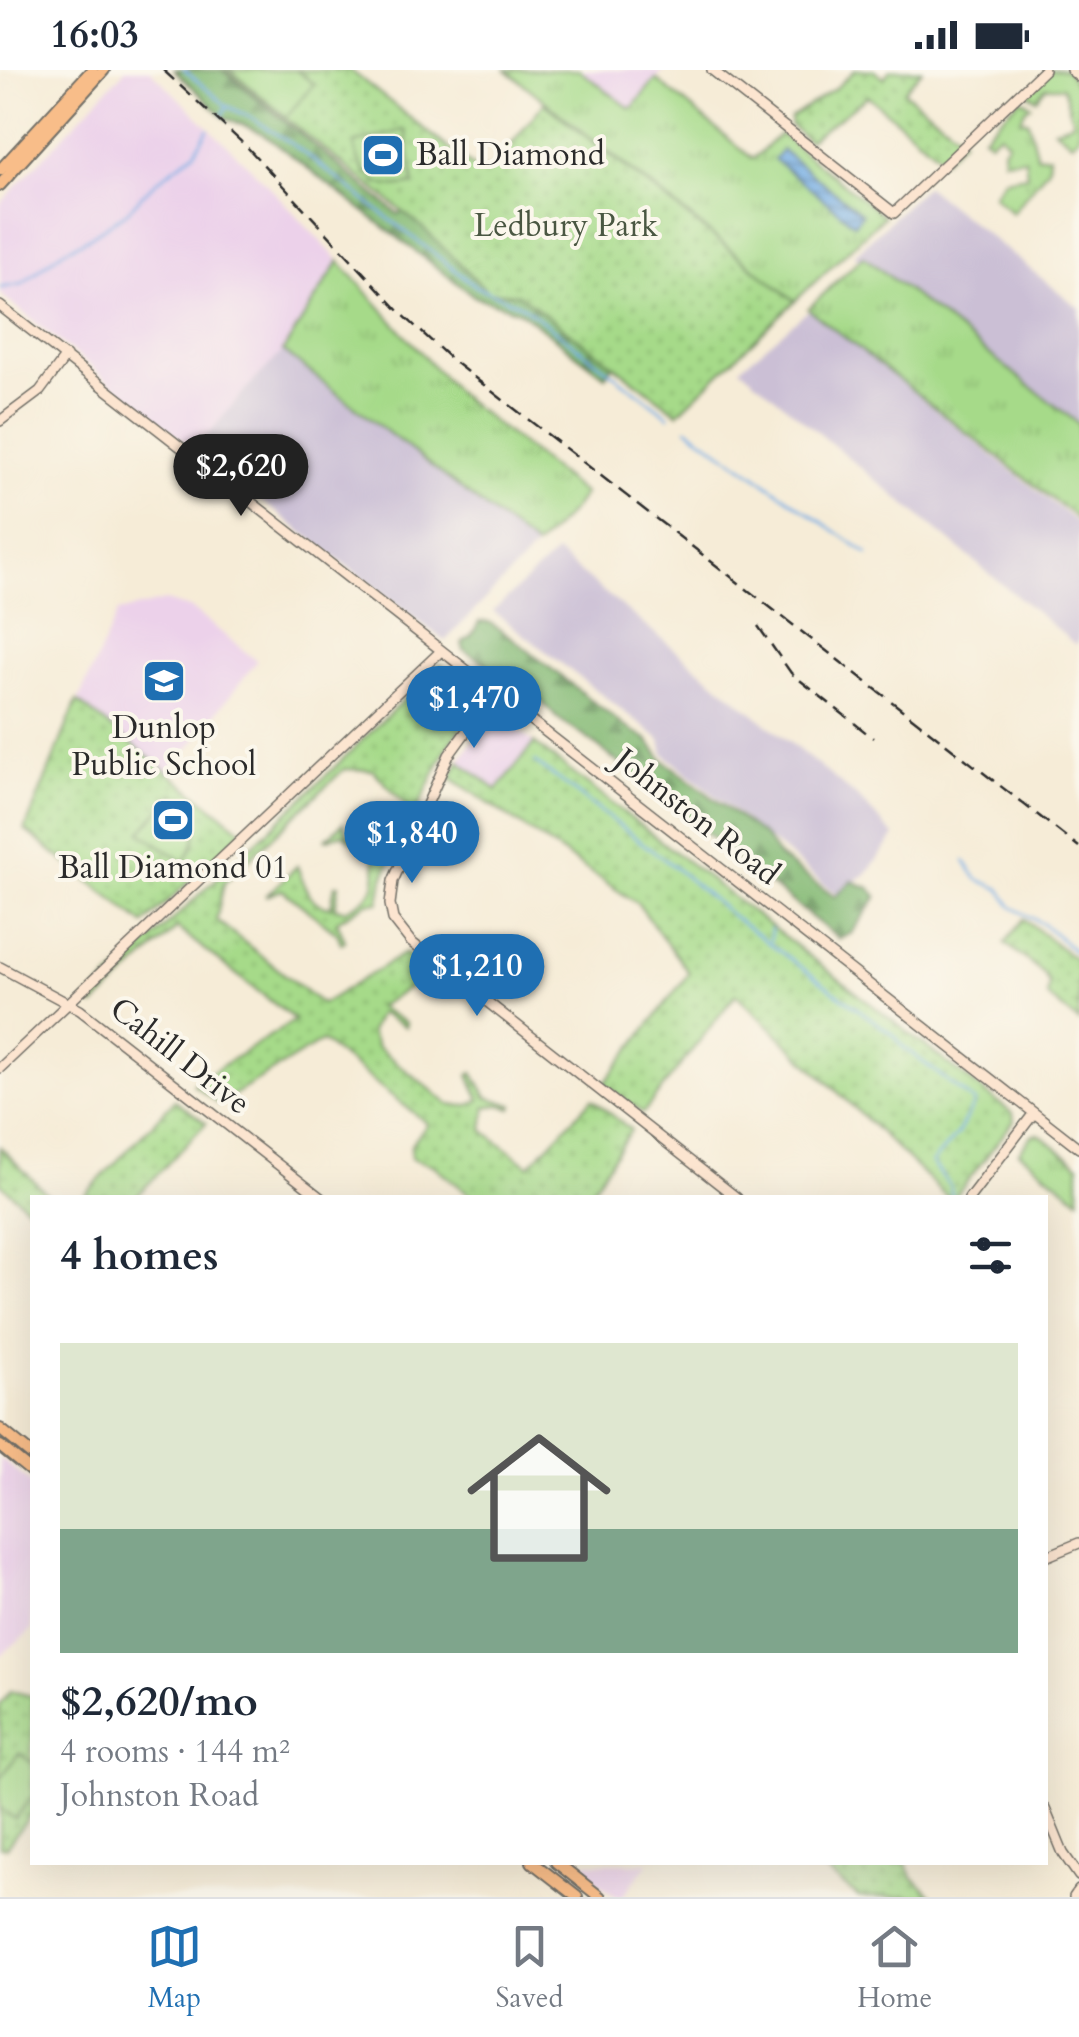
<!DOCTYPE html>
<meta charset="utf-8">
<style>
:root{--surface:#fff;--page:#f2f2f3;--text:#1f2937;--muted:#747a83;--line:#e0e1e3;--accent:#1f6fb2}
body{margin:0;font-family:Cardo,serif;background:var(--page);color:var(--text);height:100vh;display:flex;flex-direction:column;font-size:38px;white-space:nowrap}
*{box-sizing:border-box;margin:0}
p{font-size:32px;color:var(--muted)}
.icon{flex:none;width:55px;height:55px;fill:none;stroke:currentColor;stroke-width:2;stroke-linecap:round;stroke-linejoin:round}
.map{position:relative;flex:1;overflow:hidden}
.sheet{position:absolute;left:30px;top:1125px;width:1018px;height:670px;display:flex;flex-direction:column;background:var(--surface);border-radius:0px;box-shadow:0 10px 40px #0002}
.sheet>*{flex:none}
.price{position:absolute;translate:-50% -85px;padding:0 22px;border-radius:35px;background:var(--accent);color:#fff;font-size:32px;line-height:65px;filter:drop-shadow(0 2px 5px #0008)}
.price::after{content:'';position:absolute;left:50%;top:60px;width:30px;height:22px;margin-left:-15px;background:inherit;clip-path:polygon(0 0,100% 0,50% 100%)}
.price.on{background:#222;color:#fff}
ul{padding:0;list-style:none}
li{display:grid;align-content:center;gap:20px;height:530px;padding:0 30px}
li+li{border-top:2px solid var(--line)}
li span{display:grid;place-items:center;height:310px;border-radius:0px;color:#555}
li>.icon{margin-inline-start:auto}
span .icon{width:180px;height:180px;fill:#fffc;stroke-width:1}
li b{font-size:42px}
h2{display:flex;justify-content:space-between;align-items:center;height:120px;padding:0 30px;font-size:42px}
.status{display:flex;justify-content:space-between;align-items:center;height:70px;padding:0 50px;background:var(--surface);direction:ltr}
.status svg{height:28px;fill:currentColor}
.menu{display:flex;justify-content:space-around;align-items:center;height:140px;border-top:2px solid var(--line);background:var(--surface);font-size:28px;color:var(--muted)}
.menu a{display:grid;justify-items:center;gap:5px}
.menu .on{color:var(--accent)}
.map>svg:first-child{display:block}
.built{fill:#ecd1ea}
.industrial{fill:#cbbfd5}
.grass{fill:url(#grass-tufts);stroke:#68825a;stroke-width:2.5}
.forest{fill:url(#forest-firs);stroke:#587250;stroke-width:2.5}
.park{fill:url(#park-dots);stroke:#68825a;stroke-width:2.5}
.pitch{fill:#a6da89;stroke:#68825a;stroke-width:2.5}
.water{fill:url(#water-rules);stroke:#506c88;stroke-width:2.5}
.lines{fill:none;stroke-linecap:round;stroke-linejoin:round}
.stream{stroke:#74ade4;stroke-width:2.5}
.secondary-casing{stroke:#726f67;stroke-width:12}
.primary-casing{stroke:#726f67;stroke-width:14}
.secondary{stroke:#fce5d0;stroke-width:9}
.primary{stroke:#f8bd89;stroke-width:10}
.rail{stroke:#2b2b2b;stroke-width:2.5;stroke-dasharray:15 8;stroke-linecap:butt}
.labels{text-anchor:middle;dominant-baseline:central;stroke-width:8;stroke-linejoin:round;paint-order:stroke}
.poi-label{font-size:32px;fill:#2b2b2b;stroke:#fbf7ec}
.park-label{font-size:32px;fill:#4a5742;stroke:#fbf7ec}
.street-label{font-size:32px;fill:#2b2b2b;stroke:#fbf7ec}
</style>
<div class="status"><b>16:03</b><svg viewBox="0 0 49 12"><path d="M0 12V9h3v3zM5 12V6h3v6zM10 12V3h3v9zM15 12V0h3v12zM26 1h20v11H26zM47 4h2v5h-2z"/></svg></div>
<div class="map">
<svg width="1079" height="1827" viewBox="0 0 1079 1827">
<defs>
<pattern id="grass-tufts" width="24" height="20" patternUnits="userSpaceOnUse" patternTransform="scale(2.5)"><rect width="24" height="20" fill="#a6da89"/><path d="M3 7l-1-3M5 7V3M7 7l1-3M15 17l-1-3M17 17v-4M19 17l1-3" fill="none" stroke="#8fbb76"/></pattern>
<pattern id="forest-firs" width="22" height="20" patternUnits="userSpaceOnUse" patternTransform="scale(2.5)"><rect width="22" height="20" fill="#84ba75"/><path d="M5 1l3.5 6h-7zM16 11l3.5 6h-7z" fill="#6c9760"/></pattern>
<pattern id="park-dots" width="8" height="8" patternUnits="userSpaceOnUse" patternTransform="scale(2.5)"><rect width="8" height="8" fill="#a6da89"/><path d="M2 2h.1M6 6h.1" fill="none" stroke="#8fbb76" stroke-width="1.8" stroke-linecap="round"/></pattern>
<pattern id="water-rules" width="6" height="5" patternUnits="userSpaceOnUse" patternTransform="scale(2.5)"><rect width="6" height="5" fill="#74ade4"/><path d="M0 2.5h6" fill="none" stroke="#5f8db9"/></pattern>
</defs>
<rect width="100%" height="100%" fill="#fbf7ec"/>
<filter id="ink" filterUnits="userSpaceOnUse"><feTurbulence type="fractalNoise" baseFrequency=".01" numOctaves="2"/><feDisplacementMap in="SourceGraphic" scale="20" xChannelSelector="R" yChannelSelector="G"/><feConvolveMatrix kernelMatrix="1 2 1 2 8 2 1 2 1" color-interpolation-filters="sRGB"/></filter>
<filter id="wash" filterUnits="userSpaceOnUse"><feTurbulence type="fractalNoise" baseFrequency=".0048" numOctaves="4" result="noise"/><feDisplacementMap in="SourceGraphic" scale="40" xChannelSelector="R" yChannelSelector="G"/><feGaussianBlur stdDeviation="2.25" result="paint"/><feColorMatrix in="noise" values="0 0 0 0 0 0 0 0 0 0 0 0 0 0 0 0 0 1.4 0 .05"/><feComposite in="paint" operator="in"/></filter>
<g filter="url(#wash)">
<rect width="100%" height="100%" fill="#f6ecd7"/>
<path class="built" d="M125 0H150L262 109 339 191 283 281 245 320 195 380 0 224V134Z
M579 0H663L631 40Z
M165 531 192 539 257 591 169 703 78 631 118 542Z
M499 645 534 673 497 720 459 691 491 646Z
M0 1388 32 1414V1560L0 1586Z
M572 1793H649L622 1827H617Z"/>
<path class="industrial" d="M926 116 1079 238V359L854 185Z
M809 240 1079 454V570L1076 575 740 298Z
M283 281 536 477 445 571 195 380 245 320Z
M556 483 857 727 895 766 866 804 836 824 664 684 661 670 493 541Z"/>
<path class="grass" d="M506 0H579L631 39 656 9 753 89 780 64 884 146 795 231Z
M1050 0H1067L1079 19V65L1072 72 1054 59 1073 52 1063 17H1046L1036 29 1028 23Z
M1021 28 1031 35 1025 40 1021 50 1028 51 1037 86 1049 85 1048 98 1012 143 993 125 1004 109 1027 105 1025 88 1004 90 1003 79 1008 72 1000 63 990 71 983 66Z
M863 186 1079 354V450L808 239Z
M339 191 459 325 584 424 572 441 536 477 283 281Z
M1039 1064 1079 1095V1129L1019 1082 1032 1065Z"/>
<path class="forest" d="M174 0H222L398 144 416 136 616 291 605 306 519 241 475 227 262 63 224 47Z
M479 552H489L511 567 624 656 647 669 663 690 765 767 779 787 835 827 852 811 870 818 877 826 852 863 839 869 591 671 557 648 524 613 511 610 464 580 462 573 472 565Z"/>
<path class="park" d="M225 0H350L475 99 490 101 544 33 795 231 678 343 518 224 488 222 423 158Z
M855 0H873L884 8 890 0H922L904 21C924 40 943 50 963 69L944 90 868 26 808 71 790 55 791 48 837 17Z
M440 594 477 623 481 630 446 679 417 740 412 742 373 700 344 699 224 813 216 850 322 934 405 883 431 904 378 937 406 953 405 957 379 943 370 962 377 977 450 1035 468 1036 480 1030 469 1005 473 1003 487 1027 513 1035 512 1038 500 1035 486 1037 483 1060 529 1096 592 1029 631 1060 587 1127H473L433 1095 411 1088V1075L428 1054 322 971 219 1034 193 1014 295 950 177 858 94 936 87 930 303 728Z
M77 631 243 761 144 854 25 760Z
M534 673 1013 1044 1014 1051 955 1127H947L736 924 643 1043 604 1014 689 903 638 834 451 708 459 691 497 720Z
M343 753 347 763 380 786 395 780 383 809 379 832 367 833 337 851 345 871 341 873 337 863 282 820 266 826 297 796C305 816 307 834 331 837L335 815H339L335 838 345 840C375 826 378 818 374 786L342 764 325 770Z
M1024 849 1079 892V952L1047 926 1049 912 1043 903 1005 873Z
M175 1030 206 1053 136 1127H83Z
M0 1077 50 1127 32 1128V1142L0 1113Z
M11 1621 32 1626V1743L6 1777H0V1635Z
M815 1793H906L912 1806 933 1827H859Z"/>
<path class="pitch" d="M230 0H296L314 14 286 47Z
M403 60 406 61 414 114C379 122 361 108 354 74Z
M174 723C200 746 204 762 184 792L141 762Z
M19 1683 32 1693V1726L15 1749 0 1738V1709Z"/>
<path class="water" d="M782 80 862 144 854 154 774 89Z"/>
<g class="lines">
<path class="stream" d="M184 0 227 36 223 45
M227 36 254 49 299 79 477 217 521 235 669 346
M0 218 22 214 61 182 85 170 126 143 151 116 195 82 208 59
M687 358 868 484
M535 692 673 796 736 849 896 967 902 976 975 1032 958 1063 932 1093 950 1116 952 1126
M965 791 977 809 1000 819 1012 837 1043 854 1079 885
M770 871 771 859"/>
</g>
</g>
<g filter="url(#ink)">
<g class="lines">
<g class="secondary-casing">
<path id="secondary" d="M712 0 894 143 1044 0
M1071 0 1079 7
M0 236 1079 1078
M0 351 40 321 66 286
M495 622 449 685 393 811 390 834 393 849 411 872 737 1128
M0 897 80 940 321 1128
M0 998 441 581
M969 1128 1034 1043
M1045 1487 1079 1473
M1045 1739 1063 1783 1079 1806
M1074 1827 1079 1820"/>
</g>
<g class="primary-casing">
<path id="primary" d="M0 100 92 0
M0 115 104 0
M0 1359 32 1385
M0 1376 32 1402
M532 1792 577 1827
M556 1792 600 1827"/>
</g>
<use href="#secondary" class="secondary"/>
<use href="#primary" class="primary"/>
<path class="rail" d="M163 0 247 77 401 243 453 291 1079 777
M758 556 791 603 873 668"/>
</g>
</g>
<defs>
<g id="stadium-square" transform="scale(2.25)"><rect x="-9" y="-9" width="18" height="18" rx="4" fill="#1f6fb2" stroke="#fbf7ec"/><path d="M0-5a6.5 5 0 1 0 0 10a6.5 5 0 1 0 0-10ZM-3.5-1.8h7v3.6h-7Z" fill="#fff"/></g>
<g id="school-square" transform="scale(2.25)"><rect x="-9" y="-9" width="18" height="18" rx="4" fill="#1f6fb2" stroke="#fbf7ec"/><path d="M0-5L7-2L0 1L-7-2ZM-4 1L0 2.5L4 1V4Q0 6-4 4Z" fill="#fff"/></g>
</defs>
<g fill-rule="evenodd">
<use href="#stadium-square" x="383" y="85"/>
<use href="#school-square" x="164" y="611"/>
<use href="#stadium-square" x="173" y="750"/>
</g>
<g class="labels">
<g class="poi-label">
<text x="416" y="85" text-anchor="start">Ball Diamond</text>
<text x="164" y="658">Dunlop<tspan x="164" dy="37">Public School</tspan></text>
<text x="173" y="798">Ball Diamond 01</text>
</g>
<g class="park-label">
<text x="566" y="156">Ledbury Park</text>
</g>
<g class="street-label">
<text transform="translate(697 747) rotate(38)">Johnston Road</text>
<text transform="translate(180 986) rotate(38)">Cahill Drive</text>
</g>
</g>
</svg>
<b class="price on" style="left:241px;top:449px">$2,620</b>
<b class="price" style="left:474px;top:681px">$1,470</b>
<b class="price" style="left:412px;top:816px">$1,840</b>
<b class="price" style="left:477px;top:949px">$1,210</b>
<section class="sheet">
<h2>4 homes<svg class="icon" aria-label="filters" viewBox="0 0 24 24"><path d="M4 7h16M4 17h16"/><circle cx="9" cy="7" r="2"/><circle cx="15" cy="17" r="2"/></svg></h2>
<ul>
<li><span style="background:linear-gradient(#dfe7d0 60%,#7fa58c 0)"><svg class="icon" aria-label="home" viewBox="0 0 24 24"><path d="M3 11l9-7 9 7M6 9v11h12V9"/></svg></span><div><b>$2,620/mo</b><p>4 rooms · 144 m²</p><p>Johnston Road</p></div></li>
</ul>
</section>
</div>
<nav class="menu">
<a class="on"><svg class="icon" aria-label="map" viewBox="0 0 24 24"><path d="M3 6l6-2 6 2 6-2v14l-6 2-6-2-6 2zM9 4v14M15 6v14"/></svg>Map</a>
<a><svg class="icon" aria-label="saved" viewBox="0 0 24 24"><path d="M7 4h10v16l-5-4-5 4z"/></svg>Saved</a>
<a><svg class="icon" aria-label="home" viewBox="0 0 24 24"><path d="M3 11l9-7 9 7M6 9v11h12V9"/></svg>Home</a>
</nav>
